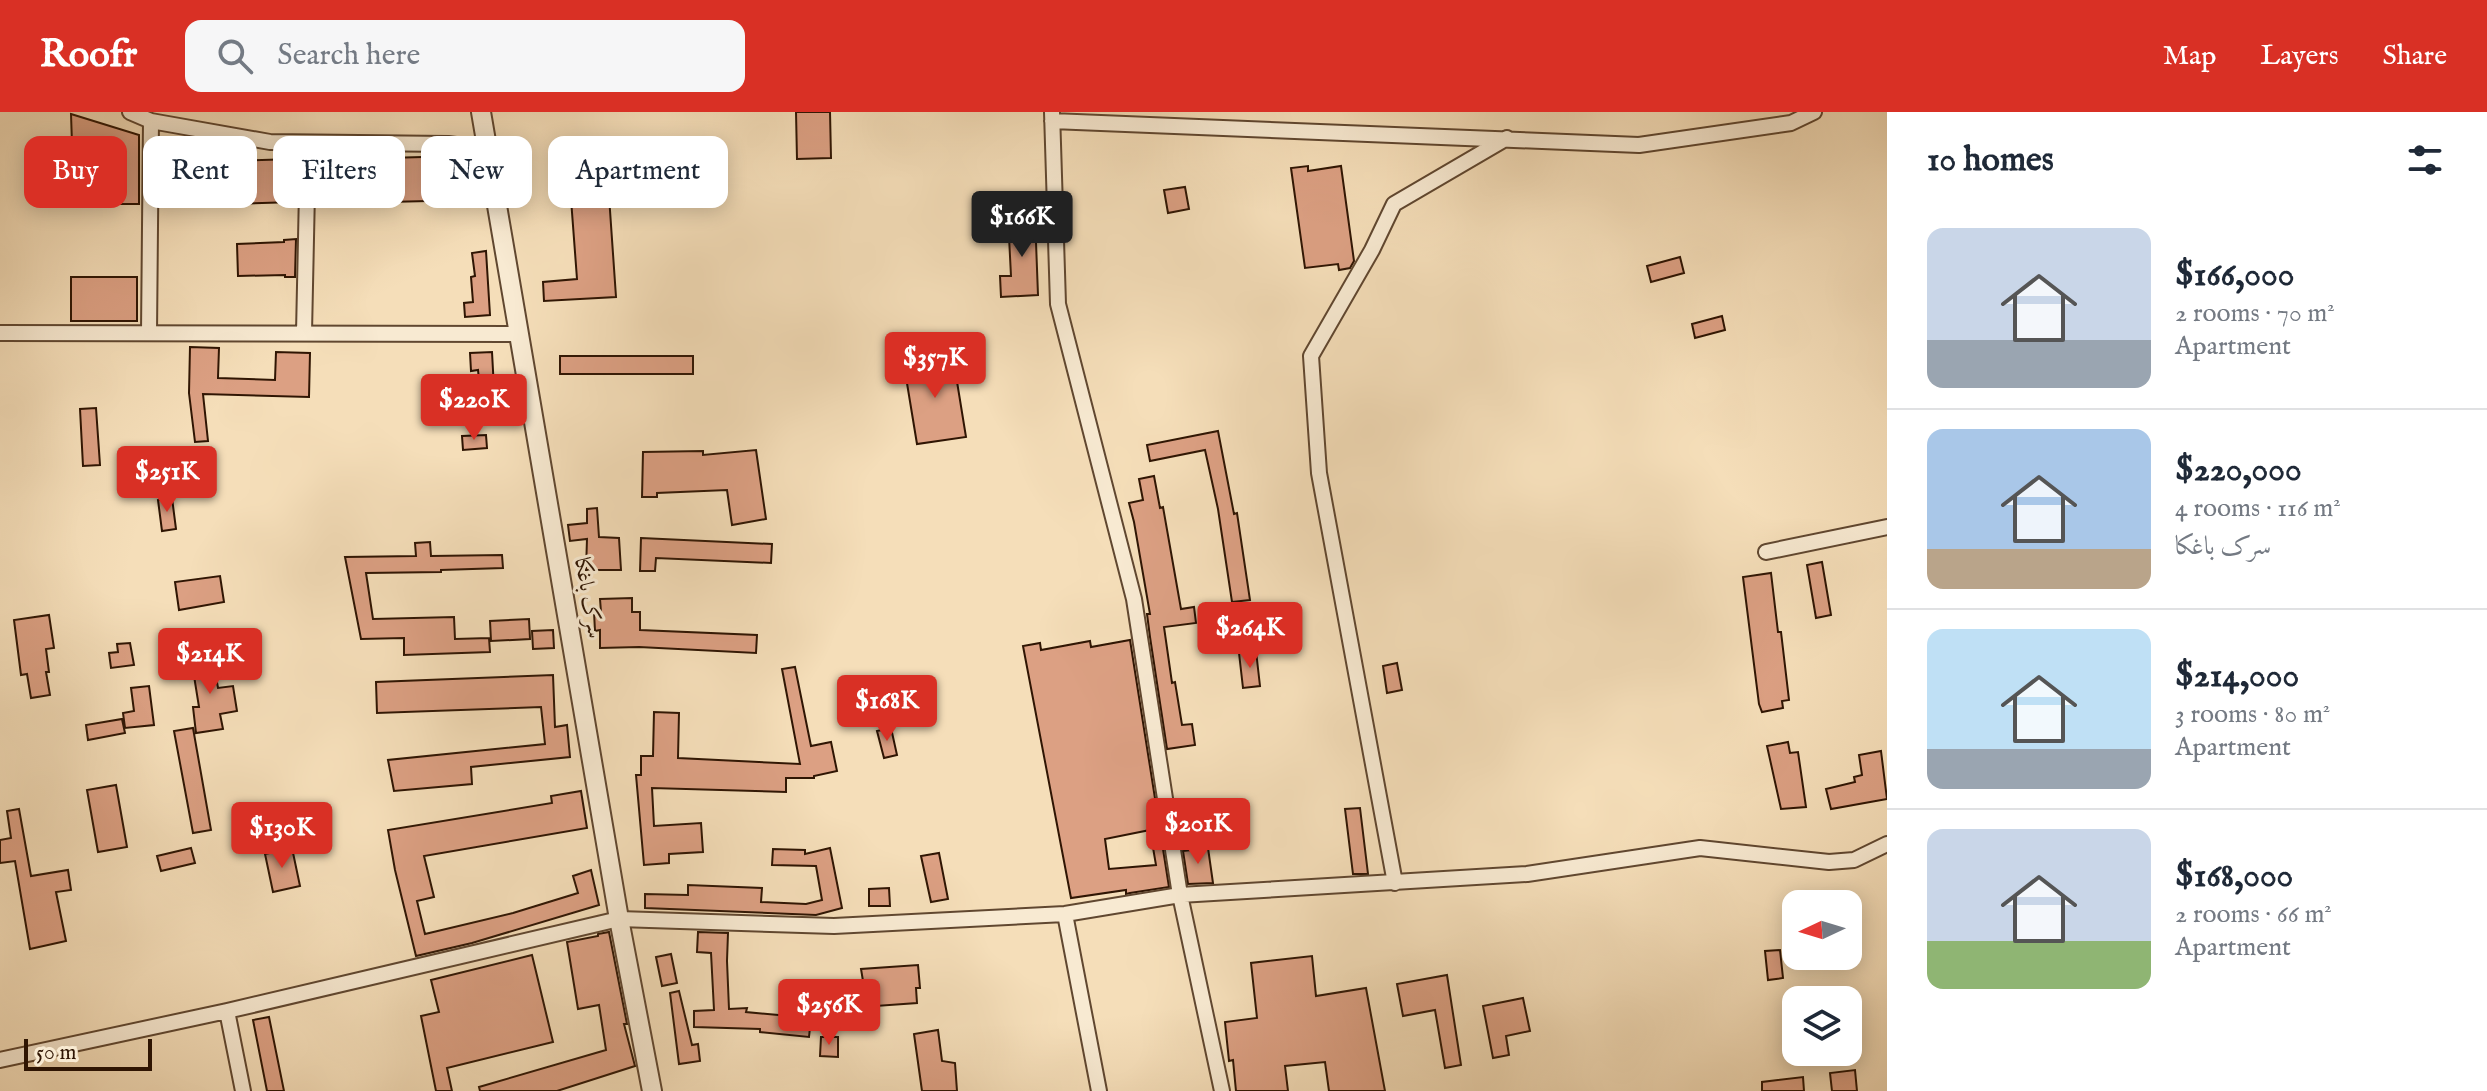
<!DOCTYPE html>
<meta charset="utf-8">
<style>
:root{--surface:#fff;--page:#f6f6f7;--text:#1f2937;--muted:#747a83;--line:#e0e1e3;--accent:#d93025}
body{margin:0;font-family:"IM FELL English",Amiri,serif;background:var(--page);color:var(--text);height:100vh;display:flex;flex-direction:column;font-size:30px;white-space:nowrap}
*{box-sizing:border-box;margin:0}
p{font-size:26px;color:var(--muted)}
.icon{flex:none;width:44px;height:44px;fill:none;stroke:currentColor;stroke-width:2;stroke-linecap:round;stroke-linejoin:round}
.map{position:relative;flex:1;overflow:hidden}
.details{display:flex;flex-direction:column;background:var(--surface);width:600px}
.details>*{flex:none}
.top-card{position:absolute;left:24px;top:24px;width:760px;height:72px;display:flex;gap:16px}
.needle{width:52px;rotate:266deg}
.controls{position:absolute;left:1782px;top:778px;display:grid;gap:16px}
.controls a{display:grid;place-items:center;width:80px;height:80px;border-radius:16px;background:var(--surface);box-shadow:0 4px 20px #0003;font-size:40px}
.scale{position:absolute;left:24px;bottom:20px;width:128px;box-sizing:border-box;padding-left:8px;border:4px solid #2f1503;border-top:0;font-size:22px;line-height:28px;white-space:nowrap;color:#2f1503;-webkit-text-stroke:6px #f8ead2;paint-order:stroke}
.price{position:absolute;translate:-50% -68px;padding:0 18px;border-radius:8px;background:var(--accent);color:#fff;font-size:26px;line-height:52px;filter:drop-shadow(0 2px 4px #0008)}
.price::after{content:'';position:absolute;left:50%;top:48px;width:24px;height:18px;margin-left:-12px;background:inherit;clip-path:polygon(0 0,100% 0,50% 100%)}
.price.current{background:#222;color:#fff}
ul{padding:0;list-style:none}
li{display:flex;align-items:center;gap:24px;height:200px;padding:0 40px}
li+li{border-top:2px solid var(--line)}
li span{display:grid;place-items:center;flex:none;width:224px;height:160px;border-radius:16px;color:#555}
li>.icon{margin-inline-start:auto}
span .icon{width:96px;height:96px;fill:#fffc;stroke-width:1}
li b{font-size:34px}
h2{display:flex;justify-content:space-between;align-items:center;height:96px;padding:0 40px;font-size:34px}
.tag{padding:0 28px;border-radius:16px;background:var(--surface);box-shadow:0 4px 20px #0003;font-size:28px;line-height:72px}
.tag.current{background:var(--accent);color:#fff}
header{display:flex;align-items:center;gap:48px;box-sizing:border-box;height:112px;padding:0 40px;background:var(--accent);color:#fff}
header strong{font-size:38px}
nav{display:flex;gap:44px;margin-inline-start:auto;font-size:28px}
.search{width:560px;height:72px;background:var(--page);display:flex;align-items:center;gap:20px;box-sizing:border-box;padding:0 28px;border-radius:16px;color:var(--muted);font-size:30px}
main{display:flex;flex:1;min-height:0}
.map>svg:first-child{display:block}
.building{fill:#dca083;stroke:#2f1503;stroke-width:2;fill-rule:evenodd}
.lines{fill:none;stroke-linecap:round;stroke-linejoin:round}
.minor-casing{stroke:#604730;stroke-width:18}
.tertiary-casing{stroke:#604730;stroke-width:22}
.minor{stroke:#f8ead2;stroke-width:14}
.tertiary{stroke:#f8ead2;stroke-width:18}
.labels{text-anchor:middle;dominant-baseline:central;stroke-width:6;stroke-linejoin:round;paint-order:stroke}
.street-label{font-size:22px;fill:#2f1503;stroke:#f8ead2}
</style>
<header>
<strong>Roofr</strong>
<div class="search"><svg class="icon" aria-label="search" viewBox="0 0 24 24"><circle cx="10" cy="10" r="6"/><path d="M15 15l6 6"/></svg>Search here</div>
<nav><a>Map</a><a>Layers</a><a>Share</a></nav>
</header>
<main>
<div class="map">
<svg width="1887" height="979" viewBox="0 0 1887 979">
<rect width="100%" height="100%" fill="#f5deb9"/>
<filter id="stains"><feTurbulence type="fractalNoise" baseFrequency=".0025" numOctaves="4"/><feColorMatrix values="0 0 0 0 .2 0 0 0 0 .09 0 0 0 0 .02 0 0 0 .5 -.17"/></filter>
<radialGradient id="worn" r=".72"><stop offset=".6" stop-color="#630" stop-opacity="0"/><stop offset="1" stop-color="#630" stop-opacity=".3"/></radialGradient>
<path class="building" d="M796 0H830L831 46 797 47Z
M71 2 139 23V92H74Z
M459 44 467 45 469 88 388 90 387 46Z
M293 47 294 90 232 92 231 49Z
M1308 54V59L1341 54 1354 149 1350 156 1339 158 1338 152 1305 156 1291 56Z
M1185 75 1189 97 1168 101 1164 78Z
M609 84 616 185 544 189 543 170 577 167 571 87Z
M1035 104 1038 183 1001 185 1000 164H1011L1008 105Z
M296 127 295 165H285V163L238 164 237 132 284 130V128Z
M486 139 490 203 465 205 464 191 473 190 471 165 475 164 472 141Z
M1680 145 1684 161 1651 170 1647 154Z
M71 165H137V209H71Z
M1722 204 1725 218 1695 226 1692 212Z
M190 235 219 236 218 266 275 268 276 240 310 241 309 285 203 282 208 329 195 330 189 281Z
M492 240 494 277 480 278 478 258 471 259 470 241Z
M560 244H693V262H560Z
M940 244V247L953 245 966 325 917 332 904 253 916 251 915 248Z
M96 296 100 353 83 354 80 297Z
M1218 319 1234 402 1237 401 1250 488 1232 490 1218 397 1205 338 1150 349 1147 333Z
M486 323 487 336 463 338 462 324Z
M756 338 766 407 732 413 727 378 657 381V385H642L643 340 703 339V343Z
M1154 364 1160 396 1163 395 1181 497 1194 495 1196 511 1164 515 1172 571 1175 570 1182 613 1192 612 1195 633 1167 637 1150 525 1147 502H1150L1134 410 1129 391 1143 388 1139 367Z
M172 386 176 417 162 419 158 388Z
M597 396 599 425 619 426 621 458H586L587 427 570 429 568 413 587 411V397Z
M641 426 772 432 771 451 656 446 655 459H640Z
M430 430 431 444 502 443 503 456 441 458V460L366 461 373 507 454 505 455 527 489 526 490 540 404 543V526L361 527 345 445 416 444 415 431Z
M1822 450 1831 503 1816 506 1807 453Z
M1771 461 1778 520H1781L1789 588 1782 589 1783 596 1762 600 1759 592 1743 465Z
M220 464 224 490 179 498 175 470Z
M632 486V500H640V518L757 523 756 541 639 535 600 536V518L595 519 594 500H601L600 487Z
M49 503 54 536 46 537 49 560H46L50 583 31 586 27 562 21 563 14 508Z
M529 507 530 527 491 529 490 509Z
M553 518 554 536 533 537 532 519Z
M1130 528 1169 775 1130 781 1126 782V778L1071 786 1023 534 1040 531 1041 538 1090 529 1091 535ZM1150 718 1156 753 1109 757 1105 727Z
M130 531 134 553 111 556 109 541 118 540 117 532Z
M1256 539 1260 574 1243 576 1239 541Z
M212 542 218 576 233 574 237 599 220 602 223 617 196 621 193 595H199L191 545Z
M1397 551 1402 578 1387 581 1383 554Z
M795 555 811 634 831 630 837 659 814 664V666H786V680L652 676 654 714 701 711 703 740 669 742V751L644 753 636 663H641V644H653L654 600 679 601 678 646 800 652 782 557Z
M553 563 555 615 567 613 570 645 471 655 472 672 394 679 388 648 545 632 541 595 377 601 376 570Z
M149 574 154 613 125 616 123 601 134 599 131 576Z
M122 607 125 621 88 628 86 613Z
M193 616 211 718 193 721 174 619Z
M891 616 897 643 884 646 877 619Z
M1788 630 1790 641 1798 640 1806 695 1781 697 1767 634Z
M1881 639 1887 687 1831 697 1826 677 1855 670 1854 665 1862 663 1859 643Z
M116 673 127 735 98 740 87 678Z
M581 679 587 716 424 744 434 785 417 789 425 822 513 801 578 781 573 764 591 758 599 793 472 831 416 844 395 758 388 718 552 691 551 684Z
M1360 696 1368 762H1353L1345 697Z
M19 697 31 764 68 758 71 778 56 780 66 829 30 837 15 749 0 751V728L11 726 7 699Z
M191 736 195 751 161 759 157 744Z
M292 736 300 774 273 780 265 742Z
M830 736 842 796 816 803 645 796V782L688 783V773L762 776 761 790 806 792 822 788 816 754 772 753 773 737 805 738V742Z
M1208 736 1213 771 1188 772 1183 739Z
M939 741 948 787 931 790 921 744Z
M889 776 890 794H869V777Z
M609 820 627 912H624L635 954 557 979H480L479 975 606 938 599 893 578 897 567 830 598 824V822Z
M698 820 728 821 727 849 729 897 747 896 746 900 811 906 809 925 760 920V917L694 915V899L714 898 711 841 697 840Z
M1780 838 1783 866 1768 868 1765 839Z
M671 842 677 871 662 874 656 845Z
M532 843 553 930 447 956 452 979H436L421 904 439 900 431 868Z
M1312 844 1316 884 1366 876 1385 979H1329L1325 950 1285 954 1288 979H1236L1233 948 1229 949 1225 910 1257 906 1251 851Z
M918 853 920 876H916L917 891 876 894 875 879 865 881 861 857Z
M1447 863 1461 953 1445 956 1435 898 1403 904 1397 872Z
M679 879 692 933 698 932 700 949 679 952 670 881Z
M1523 886 1530 919 1506 924 1509 943 1493 946 1483 894Z
M269 905 284 979H267L253 908Z
M938 918 942 949 955 951 957 979H922L914 922Z
M821 925H838V945L820 944Z
M1855 958 1857 979H1832L1830 961Z
M1803 965 1804 979H1762V970Z"/>
<g class="lines">
<g class="minor-casing">
<path id="minor" d="M130 0 151 9 270 30 448 32 487 37
M1052 0 1058 192 1134 487 1180 783 1222 979
M1052 9 1639 33 1791 11 1814 0
M0 221 519 222
M149 221 151 9
M304 221 308 32
M1766 440 1887 415
M1395 771 1319 361 1311 244 1372 138 1394 92 1507 26
M1065 802 1099 979
M227 899 243 979
M0 948 227 899 619 807 834 814 1065 802 1180 783 1527 762 1700 736 1829 750 1854 748 1887 732"/>
</g>
<g class="tertiary-casing">
<path id="tertiary" d="M481 0 619 807 652 979"/>
</g>
<use href="#minor" class="minor"/>
<use href="#tertiary" class="tertiary"/>
</g>
<g class="labels">
<g class="street-label">
<text transform="translate(588 486) rotate(80)">سرک باغکا</text>
</g>
</g>
<rect width="100%" height="100%" filter="url(#stains)"/>
<rect width="100%" height="100%" fill="url(#worn)"/>
</svg>
<div class="controls">
<a><svg class="needle" viewBox="-14 -14 28 28"><path d="M0-13l5 13h-10z" fill="#e53935"/><path d="M0 13l5-13h-10z" fill="#747a83"/></svg></a>
<a><svg class="icon" aria-label="layers" viewBox="0 0 24 24"><path d="M12 4l9 5-9 5-9-5zM3 14l9 5 9-5"/></svg></a>
</div>
<div class="scale">50 m</div>
<b class="price current" style="left:1022px;top:147px">$166K</b>
<b class="price" style="left:935px;top:288px">$357K</b>
<b class="price" style="left:474px;top:330px">$220K</b>
<b class="price" style="left:167px;top:402px">$251K</b>
<b class="price" style="left:1250px;top:558px">$264K</b>
<b class="price" style="left:210px;top:584px">$214K</b>
<b class="price" style="left:887px;top:631px">$168K</b>
<b class="price" style="left:1198px;top:754px">$201K</b>
<b class="price" style="left:282px;top:758px">$130K</b>
<b class="price" style="left:829px;top:935px">$256K</b>
<div class="top-card">
<a class="tag current">Buy</a>
<a class="tag">Rent</a>
<a class="tag">Filters</a>
<a class="tag">New</a>
<a class="tag">Apartment</a>
</div>
</div>
<section class="details">
<h2>10 homes<svg class="icon" aria-label="filters" viewBox="0 0 24 24"><path d="M4 7h16M4 17h16"/><circle cx="9" cy="7" r="2"/><circle cx="15" cy="17" r="2"/></svg></h2>
<ul>
<li><span style="background:linear-gradient(#c9d6e8 70%,#9aa5b1 0)"><svg class="icon" aria-label="home" viewBox="0 0 24 24"><path d="M3 11l9-7 9 7M6 9v11h12V9"/></svg></span><div><b>$166,000</b><p>2 rooms · 70 m²</p><p>Apartment</p></div></li>
<li><span style="background:linear-gradient(#a9c7e8 75%,#b9a48a 0)"><svg class="icon" aria-label="home" viewBox="0 0 24 24"><path d="M3 11l9-7 9 7M6 9v11h12V9"/></svg></span><div><b>$220,000</b><p>4 rooms · 116 m²</p><p>سرک باغکا</p></div></li>
<li><span style="background:linear-gradient(#bfe0f5 75%,#9aa5b1 0)"><svg class="icon" aria-label="home" viewBox="0 0 24 24"><path d="M3 11l9-7 9 7M6 9v11h12V9"/></svg></span><div><b>$214,000</b><p>3 rooms · 80 m²</p><p>Apartment</p></div></li>
<li><span style="background:linear-gradient(#c9d6e8 70%,#8fb573 0)"><svg class="icon" aria-label="home" viewBox="0 0 24 24"><path d="M3 11l9-7 9 7M6 9v11h12V9"/></svg></span><div><b>$168,000</b><p>2 rooms · 66 m²</p><p>Apartment</p></div></li>
</ul>
</section>
</main>
